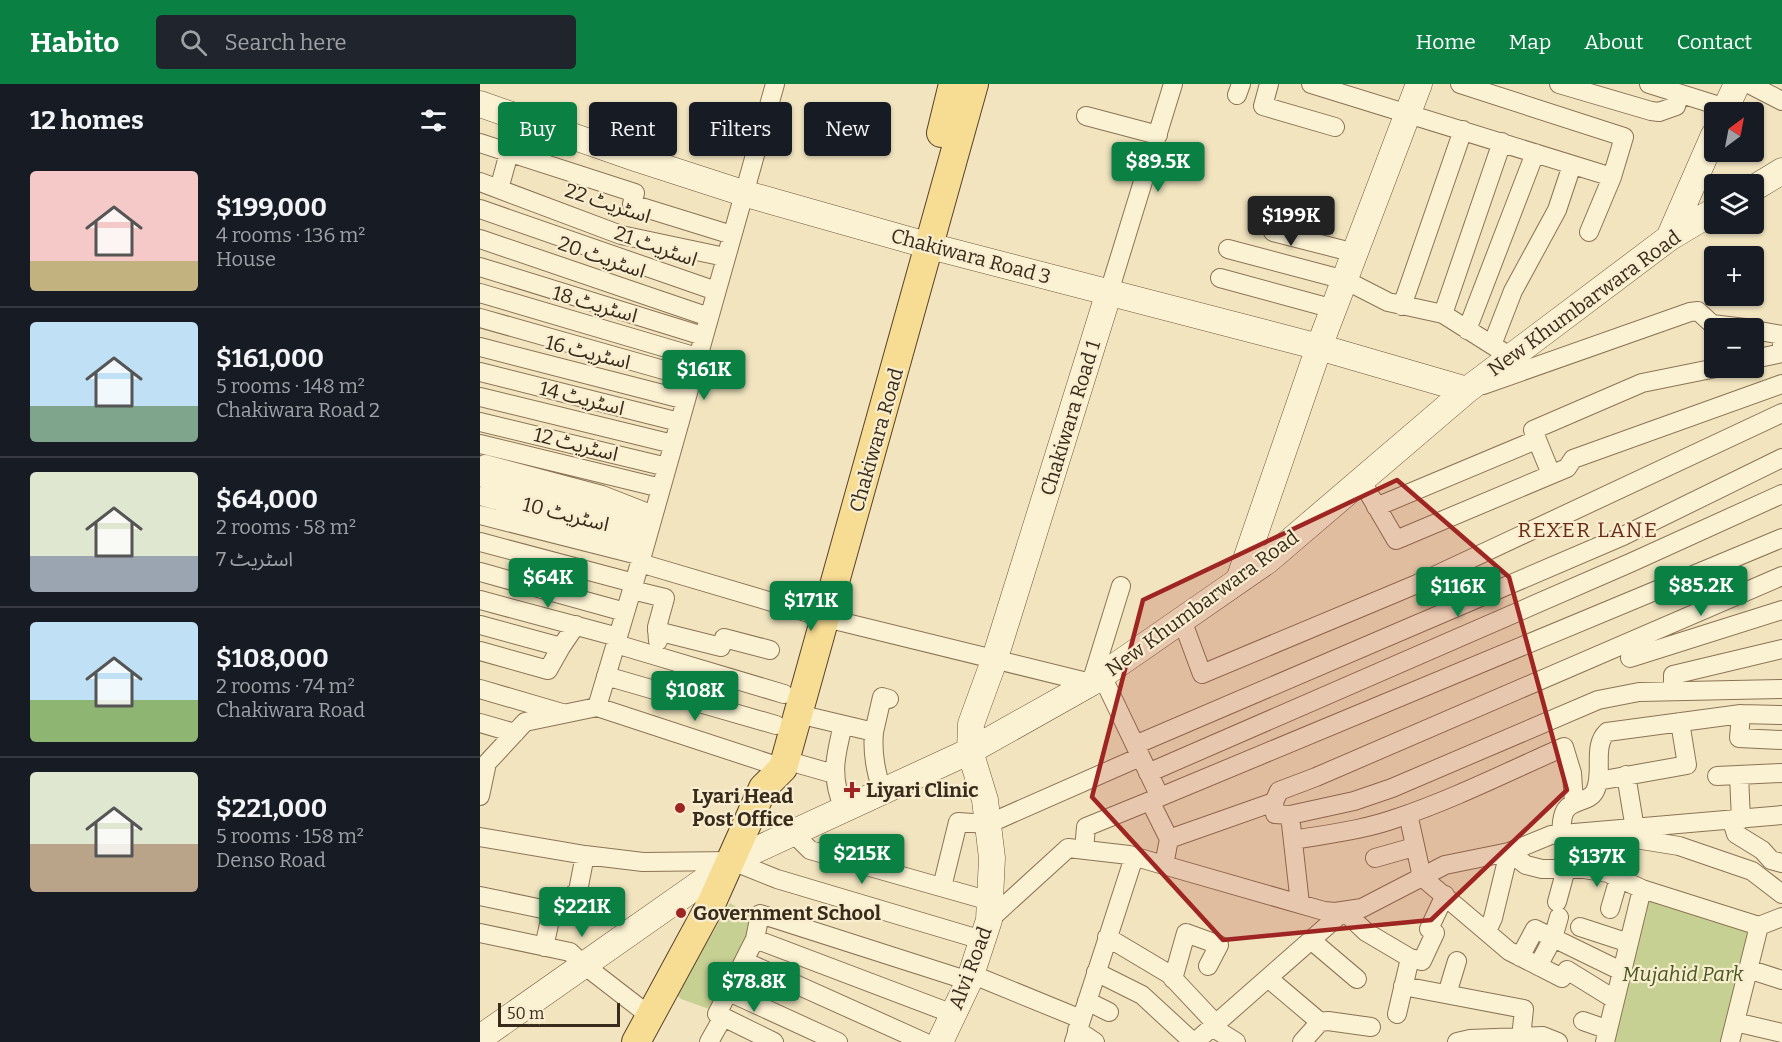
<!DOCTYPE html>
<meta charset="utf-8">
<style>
:root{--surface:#171b24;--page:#20242c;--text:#f1f3f6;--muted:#9ea1a6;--line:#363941;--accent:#0b8043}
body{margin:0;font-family:Bitter,"Noto Sans Arabic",serif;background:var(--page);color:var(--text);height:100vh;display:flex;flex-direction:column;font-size:22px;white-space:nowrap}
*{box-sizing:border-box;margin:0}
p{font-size:20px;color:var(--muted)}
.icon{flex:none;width:33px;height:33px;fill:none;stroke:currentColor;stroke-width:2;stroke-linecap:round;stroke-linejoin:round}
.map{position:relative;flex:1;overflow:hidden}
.side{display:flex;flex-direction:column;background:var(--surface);width:480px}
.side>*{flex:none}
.banner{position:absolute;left:18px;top:18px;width:570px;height:54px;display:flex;gap:12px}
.needle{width:39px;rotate:32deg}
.tools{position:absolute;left:1224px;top:18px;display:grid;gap:12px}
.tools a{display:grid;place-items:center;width:60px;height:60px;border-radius:6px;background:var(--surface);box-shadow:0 2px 4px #0004;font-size:30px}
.scale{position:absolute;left:18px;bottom:15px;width:122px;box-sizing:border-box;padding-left:6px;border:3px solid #392b1c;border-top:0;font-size:16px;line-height:21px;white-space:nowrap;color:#392b1c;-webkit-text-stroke:4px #f8eecf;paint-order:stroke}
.price{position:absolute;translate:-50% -51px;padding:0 14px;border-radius:6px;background:var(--accent);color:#fff;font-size:20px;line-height:39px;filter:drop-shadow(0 2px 3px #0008)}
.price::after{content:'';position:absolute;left:50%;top:36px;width:18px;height:14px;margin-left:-9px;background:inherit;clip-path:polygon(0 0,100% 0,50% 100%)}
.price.selected{background:#222;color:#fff}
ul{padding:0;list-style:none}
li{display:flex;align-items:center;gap:18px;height:150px;padding:0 30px}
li+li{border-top:2px solid var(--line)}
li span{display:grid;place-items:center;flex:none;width:168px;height:120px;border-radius:6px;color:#555}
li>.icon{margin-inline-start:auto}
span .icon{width:72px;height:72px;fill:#fffc;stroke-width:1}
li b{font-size:26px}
h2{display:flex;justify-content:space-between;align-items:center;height:72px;padding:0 30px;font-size:26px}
.pill{padding:0 21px;border-radius:6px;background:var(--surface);box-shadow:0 2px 4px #0004;font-size:21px;line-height:54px}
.pill.selected{background:var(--accent);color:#fff}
header{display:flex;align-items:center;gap:36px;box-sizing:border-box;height:84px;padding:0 30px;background:var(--accent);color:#fff}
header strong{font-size:28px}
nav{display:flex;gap:33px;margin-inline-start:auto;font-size:21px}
.search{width:420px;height:54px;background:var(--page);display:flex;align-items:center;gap:15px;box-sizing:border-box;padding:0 21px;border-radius:6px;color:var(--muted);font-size:22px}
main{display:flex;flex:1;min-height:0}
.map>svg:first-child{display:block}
.green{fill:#c6d093}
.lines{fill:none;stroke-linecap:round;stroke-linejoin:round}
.street-casing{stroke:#8b7456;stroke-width:20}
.secondary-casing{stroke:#6d553a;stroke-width:27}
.primary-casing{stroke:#58422b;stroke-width:30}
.street{stroke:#fbf1d3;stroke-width:18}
.secondary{stroke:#fbf1d3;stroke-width:26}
.primary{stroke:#f7dc94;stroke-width:28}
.marked{fill:#9e2522;fill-opacity:0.2;stroke:#9e2522;stroke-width:4.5;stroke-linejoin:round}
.poi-dot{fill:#9e2522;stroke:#f8eecf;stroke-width:2}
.labels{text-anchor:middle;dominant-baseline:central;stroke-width:4.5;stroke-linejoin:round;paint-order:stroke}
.street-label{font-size:20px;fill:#392b1c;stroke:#f8eecf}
.poi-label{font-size:20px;font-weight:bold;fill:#392b1c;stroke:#f8eecf;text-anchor:start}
.park-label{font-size:20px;font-style:italic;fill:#485721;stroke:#f8eecf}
.neighbourhood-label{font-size:21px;letter-spacing:1.5px;fill:#692c18;stroke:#f8eecf}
</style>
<header>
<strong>Habito</strong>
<div class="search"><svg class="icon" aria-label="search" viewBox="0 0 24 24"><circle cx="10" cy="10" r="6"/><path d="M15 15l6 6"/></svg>Search here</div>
<nav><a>Home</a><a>Map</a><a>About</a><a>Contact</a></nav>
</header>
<main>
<section class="side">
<h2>12 homes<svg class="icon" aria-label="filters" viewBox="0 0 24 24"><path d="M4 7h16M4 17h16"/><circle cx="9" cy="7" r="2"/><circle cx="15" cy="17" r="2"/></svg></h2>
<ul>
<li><span style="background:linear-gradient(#f6c9c9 75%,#c2b280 0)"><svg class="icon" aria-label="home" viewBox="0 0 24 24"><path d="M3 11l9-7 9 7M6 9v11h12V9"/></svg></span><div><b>$199,000</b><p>4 rooms · 136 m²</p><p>House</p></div></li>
<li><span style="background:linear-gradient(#bfe0f5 70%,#7fa58c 0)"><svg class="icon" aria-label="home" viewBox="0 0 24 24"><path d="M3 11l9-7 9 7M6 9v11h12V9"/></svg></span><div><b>$161,000</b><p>5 rooms · 148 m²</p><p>Chakiwara Road 2</p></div></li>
<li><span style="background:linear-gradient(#dfe7d0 70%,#9aa5b1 0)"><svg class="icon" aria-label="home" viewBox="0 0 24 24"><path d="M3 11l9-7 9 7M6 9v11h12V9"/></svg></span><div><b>$64,000</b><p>2 rooms · 58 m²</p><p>اسٹریٹ 7</p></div></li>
<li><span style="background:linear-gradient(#bfe0f5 65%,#8fb573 0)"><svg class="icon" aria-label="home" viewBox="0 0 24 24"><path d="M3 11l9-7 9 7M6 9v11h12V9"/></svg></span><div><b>$108,000</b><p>2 rooms · 74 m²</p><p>Chakiwara Road</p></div></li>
<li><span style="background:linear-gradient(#dfe7d0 60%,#b9a48a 0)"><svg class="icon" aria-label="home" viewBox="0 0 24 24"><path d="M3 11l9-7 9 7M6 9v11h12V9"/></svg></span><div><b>$221,000</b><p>5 rooms · 158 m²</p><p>Denso Road</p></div></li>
</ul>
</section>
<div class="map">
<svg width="1302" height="958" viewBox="0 0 1302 958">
<rect width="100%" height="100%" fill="#f1e4bf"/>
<path class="green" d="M1162 805 1279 842 1251 958H1124Z
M250 819 277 836 232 926 201 915 197 911Z"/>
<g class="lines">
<g class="street-casing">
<path id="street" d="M789 0 783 22 855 43
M831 0 1132 93
M980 0 1144 53 1132 93 1109 148
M1079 0 1171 27 1179 28 1196 22 1200 10
M1169 0 1246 24
M1269 0 1302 17
M757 11 761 0
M606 32 678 51
M0 59 155 109 152 120 252 151
M0 98 141 151 245 173
M19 105 29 69
M0 125 236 207
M793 148 875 169
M0 155 229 233
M748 165 865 196 908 218 963 230 1031 273
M0 183 223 252
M740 194 854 225
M629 208 693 0
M0 209 217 273
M922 222 983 46
M963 230 1022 58
M0 234 212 294
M987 246 1055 69
M1274 246 1302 251
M1012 261 1033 207 1077 126 1092 81
M0 263 206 316
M1274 275 1302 269V251
M0 288 199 338
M1003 301 1210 228 1218 227 1232 240 1265 244
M0 313 193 360
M0 338 187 383
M0 360 181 404
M5 380 122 411 173 431
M1071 390 1053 346 1162 299 1236 284
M3 394 170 441
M881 396 916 456 1087 384 1093 375 1302 300
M0 412 166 458
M896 423 1056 356
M0 431 162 472
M0 458 154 499
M160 479 346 534 611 599 641 502
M0 488 145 528
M152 506 185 514 177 543 178 557
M0 516 138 553
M702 536 722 590 937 500 1302 329
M0 541 81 563 96 541
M177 547 241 563 244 554 290 566
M136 560 304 610
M0 567 68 586 81 563
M1150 574 1302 526
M126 592 296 641
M622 592 680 713 670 717 689 755 684 781
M0 605 82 629
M1193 607V591L1302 565
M117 623 162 472 295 0
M318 630 394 648C392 670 396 687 402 708
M1261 630 1259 654 1302 656
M0 639 35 649
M363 641C355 673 350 693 364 725
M394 648 402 613 409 615
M655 661 1143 452 1302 374
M305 676 354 690
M668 689 1150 479 1302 410
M1146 691 1155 745
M1259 691 1261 736
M1237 692 1302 689
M1118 697 1207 681 1200 638
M0 712 7 679 45 638 117 623 303 684
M680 713 1302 454
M794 718 799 707 836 693 1302 492
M928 730 942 793 1029 867 1082 894 1087 886 1134 915
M810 731 874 717 912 704 1118 616 1159 608 1302 605
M1252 737 1256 750 1282 766 1291 776 1302 779
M313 749 330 766 510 817
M1081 750C1082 743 1081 734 1085 727 1092 715 1109 719 1115 707 1124 689 1112 662 1127 648L1261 630 1302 631
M0 753 105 771 163 778 252 777 297 795 502 856
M1143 753 1199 762 1272 787 1302 810
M689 755 794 718 795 730 810 731 820 820
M813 756C848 750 884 746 917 734 974 715 1029 687 1084 663L1092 689 1094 718
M604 766 606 743 670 717
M895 774 934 763
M462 803 478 738 508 740 660 673
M0 812 72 827 98 807 105 771
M1077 818 1086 785
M1130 825 1139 794
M509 836 588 764 649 771 844 827 855 828 882 824 965 781 1029 768 1071 751 1302 731
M1100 843 1149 859
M1007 847 1013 834 1029 768 1046 781 1062 785H1104L1128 789 1162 805 1279 842 1302 833
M0 849 90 868 104 881 170 932
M627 853 689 890 736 940
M275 855 473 930
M831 856 877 895
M64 863 72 827
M1040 873 1055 845 1141 887
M930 874 942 877 955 849 949 845 965 811
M264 877 444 958
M1058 882 1073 854 1079 833
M1268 885 1302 896
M616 888 662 911 713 958
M491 890 601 935
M788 894 840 938
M693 895 706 849 739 861 728 882
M923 902 1044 925 1041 954
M249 908 358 958
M967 910 977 877
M607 917 629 928
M1103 937 1126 945
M1255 938 1302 949
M732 943 756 958
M597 946 615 958
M229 958 243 933
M294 958 237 930 275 855 280 830 489 897
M594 958 654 773
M715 958 864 827 886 848 930 874 917 930
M822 958 840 938 848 937 891 943
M977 958 990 955 1063 952 1078 958
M1125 958 1162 805
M1250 958 1279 842"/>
</g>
<g class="secondary-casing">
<path id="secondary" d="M0 20 155 74 263 109 450 162 839 263 987 306
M1244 28 1257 0
M1274 104 1302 87
M1189 154 1234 51
M759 496 839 263 939 0
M0 954 252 777 490 667 611 599 787 477 987 306 1189 154 1234 127
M460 958 489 897 509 836 512 774 505 716 490 667 491 640 515 574 629 208"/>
</g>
<g class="primary-casing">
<path id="primary" d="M461 49 473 0
M156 958 232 818 283 704 303 684 494 0"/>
</g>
<use href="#street" class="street"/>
<use href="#secondary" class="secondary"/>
<use href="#primary" class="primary"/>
</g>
<path class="marked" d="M917 396 1029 493 1087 706 951 836 743 856 612 713 663 516Z"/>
<g class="poi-dot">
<path d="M369 697h6v6h6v6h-6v6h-6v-6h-6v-6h6z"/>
<circle cx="200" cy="724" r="6"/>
<circle cx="201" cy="829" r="6"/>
</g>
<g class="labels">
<g class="street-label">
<text transform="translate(128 119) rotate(18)">اسٹریٹ 22</text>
<text transform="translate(176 162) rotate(19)">اسٹریٹ 21</text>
<text transform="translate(491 172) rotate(15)">Chakiwara Road 3</text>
<text transform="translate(122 173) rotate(19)">اسٹریٹ 20</text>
<text transform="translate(1104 219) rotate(-36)">New Khumbarwara Road</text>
<text transform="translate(115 220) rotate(16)">اسٹریٹ 18</text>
<text transform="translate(108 268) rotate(14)">اسٹریٹ 16</text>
<text transform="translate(102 314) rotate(14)">اسٹریٹ 14</text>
<text transform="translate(590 334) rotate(-73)">Chakiwara Road 1</text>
<text transform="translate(396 356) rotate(-74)">Chakiwara Road</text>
<text transform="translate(96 360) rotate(14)">اسٹریٹ 12</text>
<text transform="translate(86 430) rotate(14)">اسٹریٹ 10</text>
<text transform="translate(722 519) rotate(-36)">New Khumbarwara Road</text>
<text transform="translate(490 884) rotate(-69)">Alvi Road</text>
</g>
<g class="poi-label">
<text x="386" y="706">Liyari Clinic</text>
<text x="212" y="712">Lyari Head<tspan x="212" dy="23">Post Office</tspan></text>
<text x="213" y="829">Government School</text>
</g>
<g class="park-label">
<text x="1203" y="890">Mujahid Park</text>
</g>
<g class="neighbourhood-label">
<text x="1108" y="446">REXER LANE</text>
</g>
</g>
</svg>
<div class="tools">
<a><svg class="needle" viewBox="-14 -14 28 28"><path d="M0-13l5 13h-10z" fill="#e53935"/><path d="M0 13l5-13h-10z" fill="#9ea1a6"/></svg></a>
<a><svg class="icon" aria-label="layers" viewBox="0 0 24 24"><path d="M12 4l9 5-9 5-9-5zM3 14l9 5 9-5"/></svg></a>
<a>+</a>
<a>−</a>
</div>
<div class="scale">50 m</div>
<b class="price" style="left:678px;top:109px">$89.5K</b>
<b class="price selected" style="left:811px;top:163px">$199K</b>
<b class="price" style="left:224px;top:317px">$161K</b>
<b class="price" style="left:68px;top:525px">$64K</b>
<b class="price" style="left:1221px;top:533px">$85.2K</b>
<b class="price" style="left:978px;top:534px">$116K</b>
<b class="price" style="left:331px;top:548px">$171K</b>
<b class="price" style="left:215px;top:638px">$108K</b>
<b class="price" style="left:382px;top:801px">$215K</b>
<b class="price" style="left:1117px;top:804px">$137K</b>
<b class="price" style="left:102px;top:854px">$221K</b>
<b class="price" style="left:274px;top:929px">$78.8K</b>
<div class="banner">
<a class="pill selected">Buy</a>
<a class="pill">Rent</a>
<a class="pill">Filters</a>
<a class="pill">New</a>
</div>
</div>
</main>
